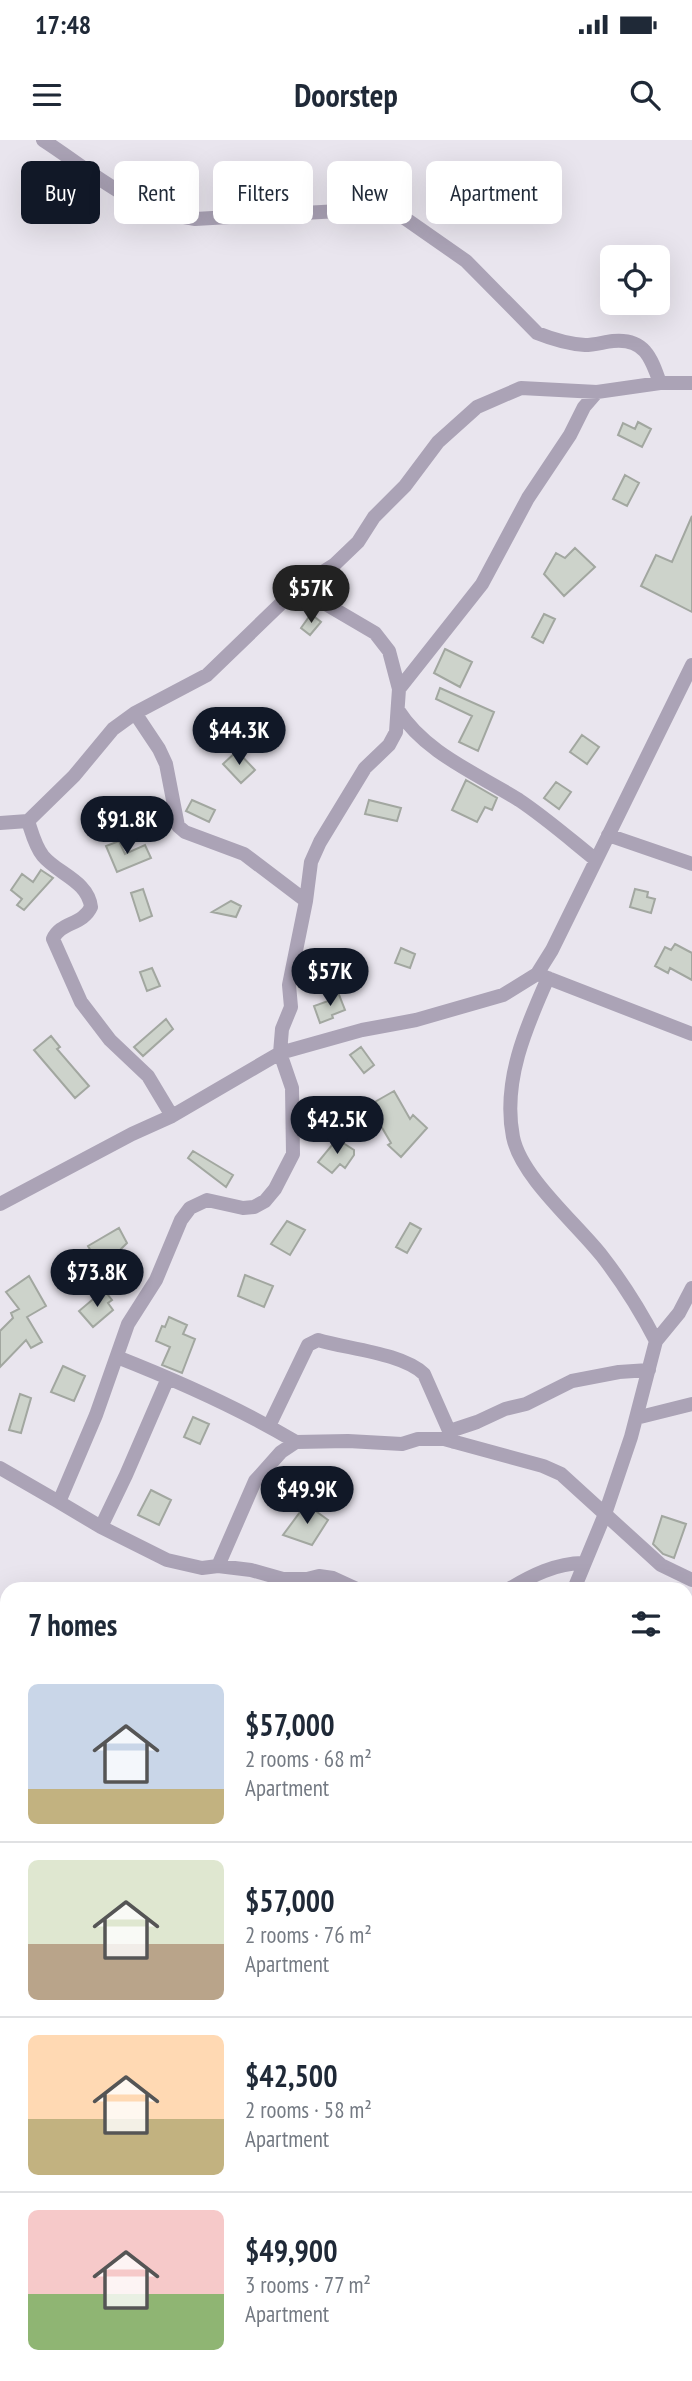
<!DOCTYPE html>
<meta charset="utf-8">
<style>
:root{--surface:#fff;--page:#f2f2f3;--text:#1f2937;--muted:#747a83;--line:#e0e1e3;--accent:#111827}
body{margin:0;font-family:"PT Sans Narrow",sans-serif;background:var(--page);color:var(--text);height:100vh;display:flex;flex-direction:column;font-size:26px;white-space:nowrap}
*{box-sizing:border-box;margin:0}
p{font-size:23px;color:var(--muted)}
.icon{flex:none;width:38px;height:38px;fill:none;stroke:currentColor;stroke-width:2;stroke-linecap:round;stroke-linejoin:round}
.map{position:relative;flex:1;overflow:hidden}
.details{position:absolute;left:0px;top:1442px;width:693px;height:800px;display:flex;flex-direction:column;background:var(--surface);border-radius:21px 21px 0 0;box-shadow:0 7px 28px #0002}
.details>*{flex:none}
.guide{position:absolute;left:21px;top:21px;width:651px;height:63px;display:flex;gap:14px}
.controls{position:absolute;left:600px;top:105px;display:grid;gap:14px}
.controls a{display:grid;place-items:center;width:70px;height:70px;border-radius:10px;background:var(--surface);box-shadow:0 7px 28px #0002;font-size:35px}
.price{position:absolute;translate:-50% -60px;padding:0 16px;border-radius:24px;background:var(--accent);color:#fff;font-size:23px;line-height:46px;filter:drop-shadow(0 2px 4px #0008)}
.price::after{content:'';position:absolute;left:50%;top:42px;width:21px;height:16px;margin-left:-10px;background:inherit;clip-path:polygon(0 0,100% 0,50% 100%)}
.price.active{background:#222;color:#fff}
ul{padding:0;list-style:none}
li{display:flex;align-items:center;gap:21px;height:175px;padding:0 28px}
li+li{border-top:2px solid var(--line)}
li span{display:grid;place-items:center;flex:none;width:196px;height:140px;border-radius:10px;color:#555}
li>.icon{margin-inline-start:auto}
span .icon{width:84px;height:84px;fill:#fffc;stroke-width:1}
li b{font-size:30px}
h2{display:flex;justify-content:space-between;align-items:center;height:84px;padding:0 28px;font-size:30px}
.tag{padding:0 24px;border-radius:10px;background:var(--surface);box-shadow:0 7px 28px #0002;font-size:24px;line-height:63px}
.tag.active{background:var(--accent);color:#fff}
.status{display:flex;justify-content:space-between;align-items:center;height:49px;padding:0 35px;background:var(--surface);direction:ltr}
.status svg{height:19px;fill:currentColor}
header{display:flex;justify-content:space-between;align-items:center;height:91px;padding:0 28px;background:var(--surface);font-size:32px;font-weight:700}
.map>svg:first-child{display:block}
.building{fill:#cdd3cb;stroke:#a2a7a0;stroke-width:2}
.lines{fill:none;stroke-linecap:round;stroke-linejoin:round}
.minor{stroke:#aba3b6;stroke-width:14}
</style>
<div class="status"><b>17:48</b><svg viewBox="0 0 49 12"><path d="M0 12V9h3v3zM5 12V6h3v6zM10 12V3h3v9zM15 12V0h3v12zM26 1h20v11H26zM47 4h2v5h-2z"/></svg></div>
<header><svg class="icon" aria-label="menu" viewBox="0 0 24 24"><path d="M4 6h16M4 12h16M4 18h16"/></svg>Doorstep<svg class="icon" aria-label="search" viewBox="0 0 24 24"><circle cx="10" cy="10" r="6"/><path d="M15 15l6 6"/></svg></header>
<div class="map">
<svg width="692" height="2241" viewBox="0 0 692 2241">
<rect width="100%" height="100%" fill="#e9e5ee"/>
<path class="building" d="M638 282 651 289 642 307 618 295 623 283 635 289Z
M625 335 639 343 627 366 613 359Z
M692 376V472L641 446 656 415 672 422Z
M575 408 595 427 564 456 544 434 556 413 565 418Z
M311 474 321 482 310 495 301 488Z
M544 474 555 479 543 503 532 497Z
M445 509 472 522 460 547 434 533Z
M440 548 494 572 478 611 459 602 472 576 436 559Z
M211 578 226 587 211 601 198 592Z
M582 595 599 607 587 624 570 612Z
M237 611 255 630 241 643 223 624Z
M466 640 497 658 492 670 485 667 477 682 452 670Z
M556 642 571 652 559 669 544 658Z
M192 660 215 670 209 682 186 671Z
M369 660 401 668 397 681 365 674Z
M119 701 125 714 145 705 151 718 117 732 106 706Z
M41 730 53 738 24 770 17 765 22 759 11 750 22 734 33 742Z
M143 749 152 776 140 781 131 753Z
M635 749 648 752 647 757 655 759 651 773 630 767Z
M231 761 241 766 236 777 212 772Z
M675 804 692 813V840L670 828 668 833 655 826 665 807 671 810Z
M401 808 415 814 410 828 395 823Z
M152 828 160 846 147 851 140 832Z
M336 847 345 870 332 875 333 878 320 883 314 866 331 860Z
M166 879 173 889 143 916 134 907Z
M51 896 60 907 57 909 89 946 75 958 34 910Z
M361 907 374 925 364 933 350 915Z
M394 951 410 979 413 975 427 988 401 1017 388 1005 391 1003 378 981 370 987 359 971Z
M337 999 354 1010V1015L345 1028 340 1024 332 1033 318 1022Z
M193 1011 233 1035 226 1047 188 1018Z
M287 1081 305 1090 290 1115 271 1104Z
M410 1083 421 1089 407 1113 396 1107Z
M119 1088 127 1103 119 1111 122 1114 117 1117 135 1137 125 1146 99 1115 95 1118 88 1106Z
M245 1135 273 1146 264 1167 238 1156Z
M29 1136 46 1166 27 1177 42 1202 31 1208 26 1200 0 1227V1191L13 1178 11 1173 19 1169 6 1152Z
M104 1150 112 1160 108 1163 113 1170 93 1187 79 1171Z
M169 1177 187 1185 183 1194 195 1199 182 1233 162 1225 170 1207 156 1201 162 1186 165 1187Z
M63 1226 85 1236 74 1261 51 1252Z
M20 1254 31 1258 21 1293 9 1290Z
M193 1277 209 1284 200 1304 184 1297Z
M151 1350 171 1360 159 1385 138 1375Z
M306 1364 328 1380 312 1405 283 1395Z
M662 1376 686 1384 674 1418 663 1414 653 1404Z"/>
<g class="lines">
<path class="minor" d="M43 0C94 33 133 71 195 79L375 69 393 70 466 121 537 193C552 199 569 204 585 205 594 205 604 202 613 201 644 198 651 217 660 243
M296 449 334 425 358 402 374 377 405 346 438 302 477 267 521 248 597 252 660 243H692
M399 549 482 444 528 358 570 295 584 267 597 252
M398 570C425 613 478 634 519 660 546 678 571 700 596 720
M135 573 159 609 166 624 178 686 185 692 244 714 306 761
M28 681C32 693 35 706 43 716 58 734 88 741 91 767 83 785 60 782 53 799L81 862 110 900 148 936 172 976
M0 683 28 681 74 636 113 589 135 573 207 535 296 449 312 456 375 493 389 511 399 549 396 592 389 605 365 628 320 702 311 722 306 761 289 845 291 867 282 889 280 913 292 948 293 1014 275 1049 265 1061 254 1067 243 1068 207 1060 190 1068 181 1080 156 1140 128 1184 96 1275 59 1362 101 1387 167 1420 202 1428 218 1426 251 1430 283 1439H307L319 1436 333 1438 357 1449
M608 695 692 724
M540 835 692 894
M548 838C526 887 502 942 513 997 521 1037 577 1084 602 1116 623 1143 640 1170 656 1201L631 1297 605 1374 574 1449
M0 1064 132 994 172 976 280 913 362 890 416 880 503 855 537 834 552 810 692 525
M656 1201 679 1173 692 1148
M117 1217C178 1241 239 1268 296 1302
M636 1278 692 1264
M269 1286 308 1205 318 1200C348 1209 402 1213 424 1234L454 1302
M450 1291 477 1282 505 1269 526 1264 572 1241 619 1232 649 1230
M0 1328 59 1362
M101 1387 126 1335 168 1238
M218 1426 255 1341 281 1312 296 1302 348 1301 402 1304 418 1299H444L543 1326 561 1334 661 1425 692 1440
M509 1449C531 1436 556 1423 583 1423
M0 1597 7 1593
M0 1701 7 1703
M686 1744 692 1747
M0 1801 7 1804
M0 1904 7 1908
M686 1954 692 1957
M686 2080 692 2071
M686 2113 692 2122
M0 2180 7 2183
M686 2216 692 2218
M373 2235 394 2241"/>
</g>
</svg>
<div class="controls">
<a><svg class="icon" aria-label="locate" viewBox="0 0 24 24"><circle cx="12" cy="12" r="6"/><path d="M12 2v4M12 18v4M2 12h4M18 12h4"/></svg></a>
</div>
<b class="price active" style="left:311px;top:485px">$57K</b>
<b class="price" style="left:239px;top:627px">$44.3K</b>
<b class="price" style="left:127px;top:716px">$91.8K</b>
<b class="price" style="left:330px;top:868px">$57K</b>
<b class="price" style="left:337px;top:1016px">$42.5K</b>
<b class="price" style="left:97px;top:1169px">$73.8K</b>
<b class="price" style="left:307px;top:1386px">$49.9K</b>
<div class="guide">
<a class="tag active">Buy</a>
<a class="tag">Rent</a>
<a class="tag">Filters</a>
<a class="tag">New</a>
<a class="tag">Apartment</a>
</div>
<section class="details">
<h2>7 homes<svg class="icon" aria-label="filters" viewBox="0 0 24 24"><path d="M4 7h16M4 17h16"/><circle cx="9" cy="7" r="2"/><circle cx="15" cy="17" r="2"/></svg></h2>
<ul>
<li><span style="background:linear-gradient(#c9d6e8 75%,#c2b280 0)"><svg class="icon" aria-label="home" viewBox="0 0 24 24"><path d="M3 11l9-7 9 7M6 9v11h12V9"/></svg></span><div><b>$57,000</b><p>2 rooms · 68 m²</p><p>Apartment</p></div></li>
<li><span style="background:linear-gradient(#dfe7d0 60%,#b9a48a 0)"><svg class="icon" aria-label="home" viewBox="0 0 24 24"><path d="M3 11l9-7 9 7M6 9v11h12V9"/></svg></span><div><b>$57,000</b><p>2 rooms · 76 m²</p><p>Apartment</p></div></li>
<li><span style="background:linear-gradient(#ffd9b3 60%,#c2b280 0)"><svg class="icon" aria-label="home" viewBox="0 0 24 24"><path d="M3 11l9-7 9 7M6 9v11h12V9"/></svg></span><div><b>$42,500</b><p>2 rooms · 58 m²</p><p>Apartment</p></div></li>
<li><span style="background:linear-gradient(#f6c9c9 60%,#8fb573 0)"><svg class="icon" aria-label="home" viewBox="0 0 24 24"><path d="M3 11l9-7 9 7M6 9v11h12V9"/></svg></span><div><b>$49,900</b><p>3 rooms · 77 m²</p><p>Apartment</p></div></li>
</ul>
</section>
</div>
